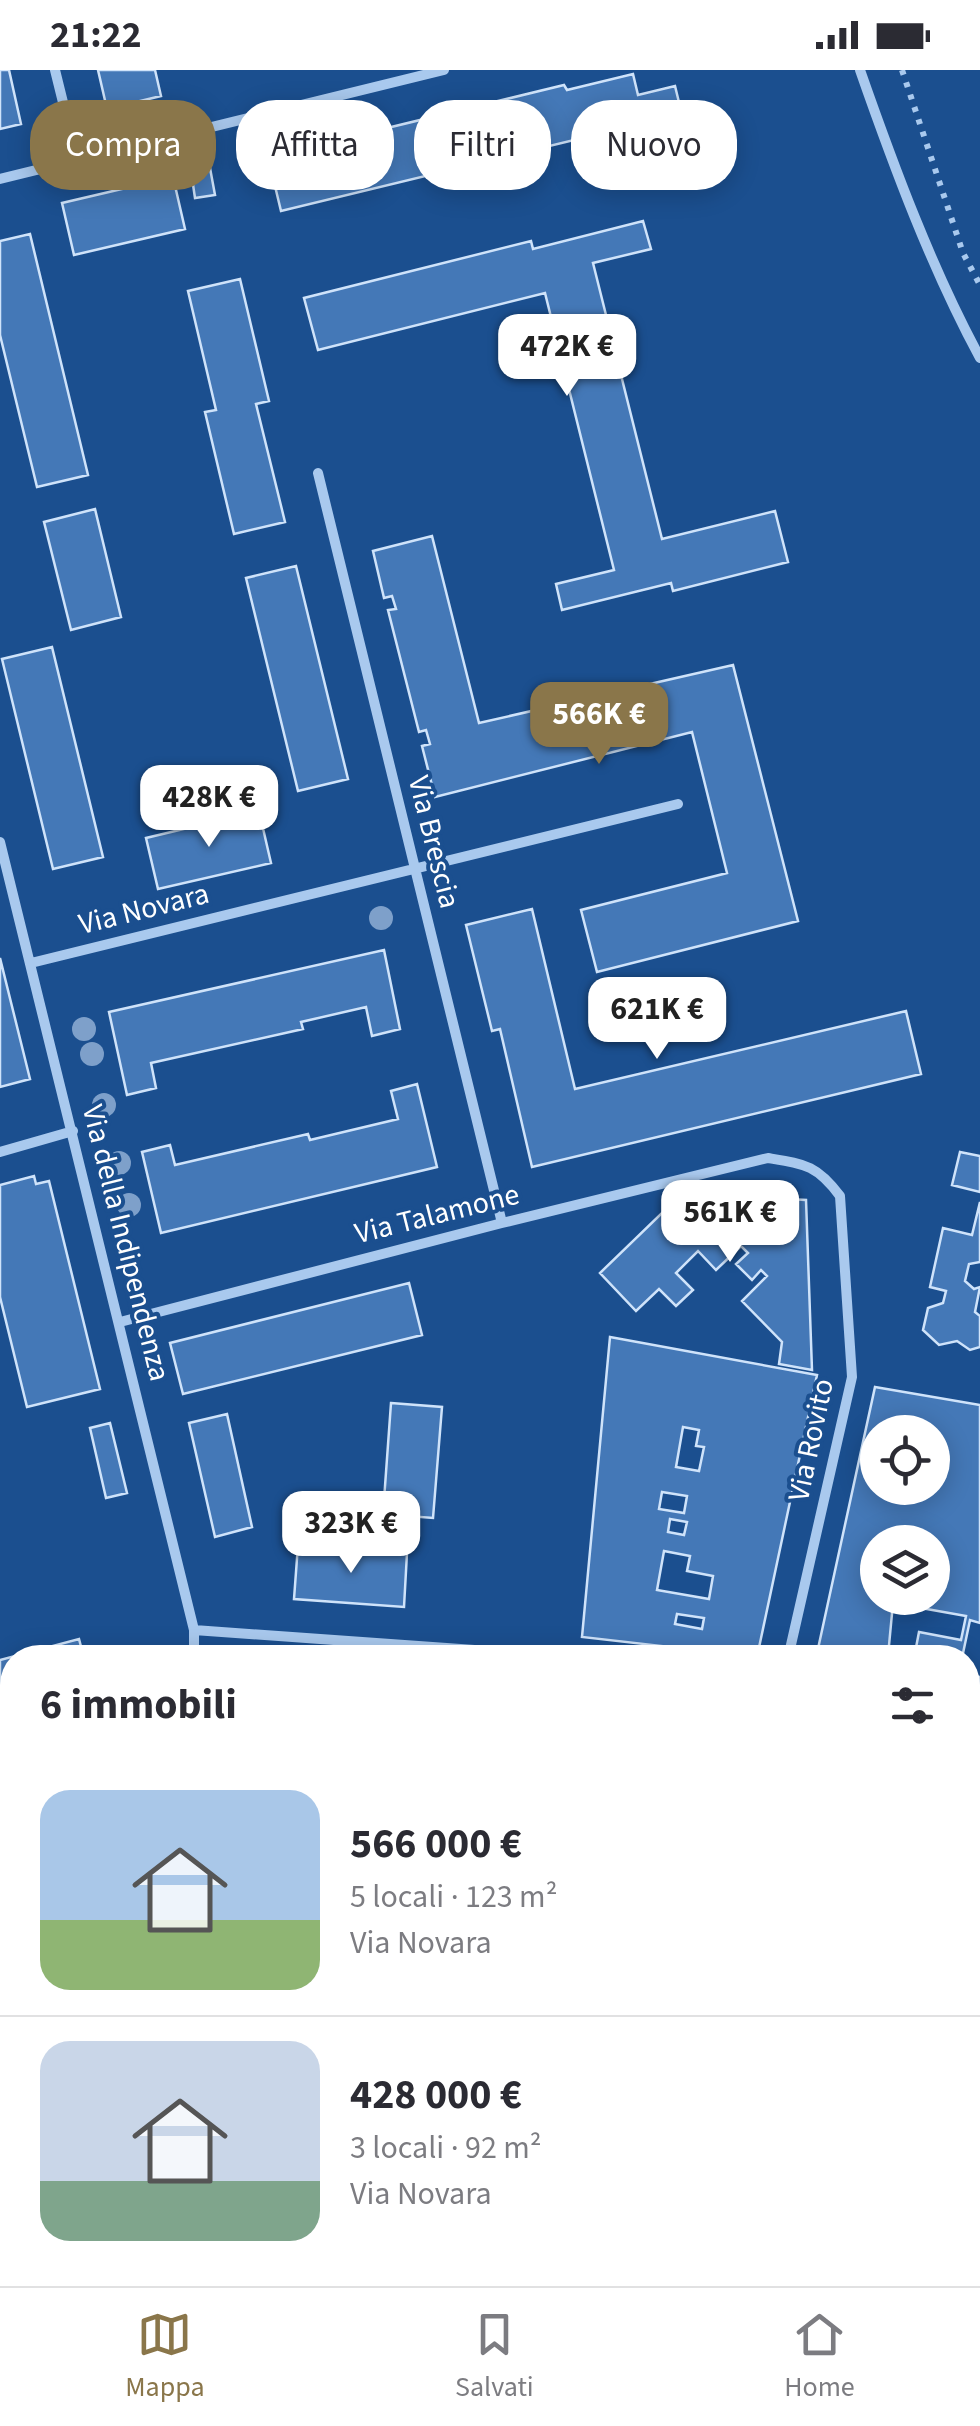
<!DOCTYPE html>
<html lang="it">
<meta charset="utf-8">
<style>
:root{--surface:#fff;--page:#f2f2f3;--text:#2b2b33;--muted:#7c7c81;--line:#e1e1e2;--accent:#8a764a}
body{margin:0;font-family:"Source Sans 3",sans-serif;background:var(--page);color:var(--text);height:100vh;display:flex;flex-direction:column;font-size:38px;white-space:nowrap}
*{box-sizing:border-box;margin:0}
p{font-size:32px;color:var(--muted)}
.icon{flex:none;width:55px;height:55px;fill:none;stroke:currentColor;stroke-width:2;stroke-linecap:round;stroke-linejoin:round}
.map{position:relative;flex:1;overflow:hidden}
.details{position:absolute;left:0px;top:1575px;width:980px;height:642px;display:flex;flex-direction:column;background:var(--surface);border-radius:40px 40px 0 0;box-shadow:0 5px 25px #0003}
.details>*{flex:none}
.banner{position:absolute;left:30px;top:30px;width:920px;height:90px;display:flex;gap:20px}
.buttons{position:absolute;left:860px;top:1345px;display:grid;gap:20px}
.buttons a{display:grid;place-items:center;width:90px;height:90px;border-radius:50%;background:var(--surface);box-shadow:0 5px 25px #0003;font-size:50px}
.price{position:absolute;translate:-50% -85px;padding:0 22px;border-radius:20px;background:#fff;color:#222;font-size:32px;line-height:65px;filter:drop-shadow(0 2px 5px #0008)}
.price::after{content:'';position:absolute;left:50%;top:60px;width:30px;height:22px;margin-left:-15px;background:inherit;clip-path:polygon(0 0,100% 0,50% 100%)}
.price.selected{background:var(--accent);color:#fff}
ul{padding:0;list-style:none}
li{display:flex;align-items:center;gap:30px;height:250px;padding:0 40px}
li+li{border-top:2px solid var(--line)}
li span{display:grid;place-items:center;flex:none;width:280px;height:200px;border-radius:30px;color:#555}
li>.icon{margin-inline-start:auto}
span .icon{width:120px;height:120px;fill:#fffc;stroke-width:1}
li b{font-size:42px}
h2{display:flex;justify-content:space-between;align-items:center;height:120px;padding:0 40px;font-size:42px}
.tag{padding:0 35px;border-radius:40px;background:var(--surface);box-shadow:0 5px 25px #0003;font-size:35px;line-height:90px}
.tag.selected{background:var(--accent);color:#fff}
.status{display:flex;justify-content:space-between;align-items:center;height:70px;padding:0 50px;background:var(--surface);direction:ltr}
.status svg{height:28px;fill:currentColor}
.tab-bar{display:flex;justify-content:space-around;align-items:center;height:140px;border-top:2px solid var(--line);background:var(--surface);font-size:28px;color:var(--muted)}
.tab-bar a{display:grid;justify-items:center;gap:5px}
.tab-bar .selected{color:var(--accent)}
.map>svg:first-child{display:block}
.building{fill:#4478b7;stroke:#cfe3fa;stroke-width:2.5;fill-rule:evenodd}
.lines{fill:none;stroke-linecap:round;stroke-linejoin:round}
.path{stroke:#a9c9ee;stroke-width:6;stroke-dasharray:5 8;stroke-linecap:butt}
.minor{stroke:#a9c9ee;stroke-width:10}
.tree{fill:#7ea0ca}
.labels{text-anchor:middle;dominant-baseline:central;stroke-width:8;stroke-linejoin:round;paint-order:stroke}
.street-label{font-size:30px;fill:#fff;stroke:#1b4f8f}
</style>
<div class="status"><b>21:22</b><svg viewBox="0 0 49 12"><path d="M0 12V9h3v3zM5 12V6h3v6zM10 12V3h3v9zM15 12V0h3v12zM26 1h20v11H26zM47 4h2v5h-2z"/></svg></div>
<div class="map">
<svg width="980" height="2216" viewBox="0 0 980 2216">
<rect width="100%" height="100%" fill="#1b4f8f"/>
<path class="building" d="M0 0H9L21 54 0 59Z
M98 0H155L161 26 107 39Z
M633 4 638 25 675 16 695 98 649 109 636 55 281 141 268 87 564 15 567 20Z
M210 98 215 125 195 128 191 101Z
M173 107 185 159 74 185 62 133Z
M643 151 651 179 593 193 662 469 775 441 788 492 673 521 671 513 562 540 556 514 614 500 545 223 318 280 304 228 531 171 533 179Z
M30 164 88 405 37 417 0 265V171Z
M240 209 269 331 256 334 285 452 234 464 205 342 216 340 188 221Z
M95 439 121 547 71 560 44 452Z
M432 466 479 653 733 595 798 851 597 902 581 840 727 803 692 662 435 727 422 676 430 674 426 660 419 662 388 540 396 539 392 526 384 528 373 481Z
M296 496 348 709 298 721 246 508Z
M52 577 103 787 53 799 2 589Z
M259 741 271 793 158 819 146 768Z
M532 839 575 1019 906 941 921 1004 532 1097 500 959 492 961 466 855Z
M384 880 400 959 372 966 366 937 301 952 303 959 151 993 156 1018 127 1025 109 942Z
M0 888 30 1009 0 1017Z
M417 1014 437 1097 161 1163 142 1082 170 1075 175 1095 308 1064 310 1070 398 1049 391 1021Z
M960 1082 980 1086V1122L952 1115Z
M34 1106 36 1114 49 1111 100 1319 27 1337 0 1227V1115Z
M708 1126 738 1157 768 1128 806 1130 812 1300 779 1294 782 1272 742 1231 767 1206 761 1200 752 1210 736 1194 748 1183 741 1176 716 1200 698 1181 676 1203 693 1220 676 1236 659 1219 636 1241 600 1203 663 1142 677 1156Z
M980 1132V1192L969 1194 965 1211 974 1219 980 1217 975 1242 980 1246V1277L970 1280 957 1271 939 1275 923 1260 928 1238 943 1233 946 1221 930 1217 943 1158 972 1165Z
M409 1213 422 1265 183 1324 170 1273Z
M610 1267 817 1305 757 1587 582 1567ZM683 1357 699 1360 696 1376 704 1377 699 1401 676 1397ZM662 1422 687 1426 684 1443 659 1439ZM670 1449 687 1452 684 1465 668 1462ZM664 1481 690 1486 687 1501 713 1506 709 1529 657 1520ZM677 1544 704 1548 702 1559 675 1554Z
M875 1317 980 1335V1553L970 1550 962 1588H914L919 1562 961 1570 966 1546 893 1533 888 1586 895 1588H816ZM878 1362H932V1418H878ZM878 1472H932V1528H878Z
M391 1333 442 1337 433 1448 383 1444Z
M227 1344 252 1457 215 1467 189 1353Z
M110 1353 127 1423 106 1428 90 1358Z
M298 1475 407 1483 404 1537 294 1529Z
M79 1569 84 1588H12V1666L0 1669V1590Z
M232 1582 298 1588H231Z
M968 1605 980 1607V1641L968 1638Z
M968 1685 980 1688V1811L968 1870Z
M12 1723V1852L0 1806V1726Z
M11 1953H12V2015L1 2013Z
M980 2013V2216H936L938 2205H968V2070Z
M0 2110 7 2112 1 2142H0Z
M2 2142 12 2144V2164L0 2162Z
M12 2161V2196L6 2195Z
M125 2205H330L327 2216H123Z
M372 2205H519L517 2216H370Z
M542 2205H622L619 2216H565L566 2213 542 2208Z
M680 2205H891L888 2216H756L738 2210 737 2216H677Z"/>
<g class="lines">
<path class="path" d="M902 0 963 183 980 215"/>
<path class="minor" d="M55 0 77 89
M860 0C894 97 931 197 980 288
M0 109 444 0
M318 403 502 1153
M0 772 194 1560V1588
M31 893 678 734
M0 1082 73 1061
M120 1252 502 1153 768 1088C805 1094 817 1095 840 1126L852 1307 788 1588
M194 1560 585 1588
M968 1661 980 1664
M968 1900 980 1903
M968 1972 980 1920
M0 2076 12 2078
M94 2216 96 2205
M353 2216 355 2205
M648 2216 650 2205
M909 2216 911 2205"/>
</g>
<g class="tree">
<circle cx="381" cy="848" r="12"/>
<circle cx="84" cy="959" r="12"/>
<circle cx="92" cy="984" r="12"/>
<circle cx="104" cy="1035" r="12"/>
<circle cx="119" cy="1093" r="12"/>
<circle cx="129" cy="1135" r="12"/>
</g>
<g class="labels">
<g class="street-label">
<text transform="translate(434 772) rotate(76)">Via Brescia</text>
<text transform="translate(144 839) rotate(-14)">Via Novara</text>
<text transform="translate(437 1144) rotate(-14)">Via Talamone</text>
<text transform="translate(126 1173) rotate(76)">Via della Indipendenza</text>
<text transform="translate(811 1370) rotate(-78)">Via Rovito</text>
</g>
</g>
</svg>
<div class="buttons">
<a><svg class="icon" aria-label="locate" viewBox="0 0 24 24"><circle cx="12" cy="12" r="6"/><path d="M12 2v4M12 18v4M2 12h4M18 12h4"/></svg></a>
<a><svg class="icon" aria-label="layers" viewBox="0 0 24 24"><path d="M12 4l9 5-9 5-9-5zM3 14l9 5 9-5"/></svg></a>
</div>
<b class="price" style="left:567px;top:329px">472K €</b>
<b class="price selected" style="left:599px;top:697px">566K €</b>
<b class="price" style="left:209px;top:780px">428K €</b>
<b class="price" style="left:657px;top:992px">621K €</b>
<b class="price" style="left:730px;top:1195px">561K €</b>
<b class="price" style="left:351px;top:1506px">323K €</b>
<div class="banner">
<a class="tag selected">Compra</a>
<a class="tag">Affitta</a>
<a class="tag">Filtri</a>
<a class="tag">Nuovo</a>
</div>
<section class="details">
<h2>6 immobili<svg class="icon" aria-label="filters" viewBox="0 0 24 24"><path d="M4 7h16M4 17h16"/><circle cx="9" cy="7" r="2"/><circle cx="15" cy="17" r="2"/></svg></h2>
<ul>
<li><span style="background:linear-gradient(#a9c7e8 65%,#8fb573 0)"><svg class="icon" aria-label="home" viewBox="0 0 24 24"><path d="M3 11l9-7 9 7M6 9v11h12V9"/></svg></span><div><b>566 000 €</b><p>5 locali · 123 m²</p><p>Via Novara</p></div></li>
<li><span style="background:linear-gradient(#c9d6e8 70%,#7fa58c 0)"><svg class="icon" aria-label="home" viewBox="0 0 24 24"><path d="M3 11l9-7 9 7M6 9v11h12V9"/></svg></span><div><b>428 000 €</b><p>3 locali · 92 m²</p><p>Via Novara</p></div></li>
</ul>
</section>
</div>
<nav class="tab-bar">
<a class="selected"><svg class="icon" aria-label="map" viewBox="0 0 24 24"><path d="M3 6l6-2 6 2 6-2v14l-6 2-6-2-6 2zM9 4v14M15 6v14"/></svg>Mappa</a>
<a><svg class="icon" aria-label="saved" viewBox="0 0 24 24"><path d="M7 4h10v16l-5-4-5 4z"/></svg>Salvati</a>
<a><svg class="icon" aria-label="home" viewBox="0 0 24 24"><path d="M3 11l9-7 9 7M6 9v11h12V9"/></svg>Home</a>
</nav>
